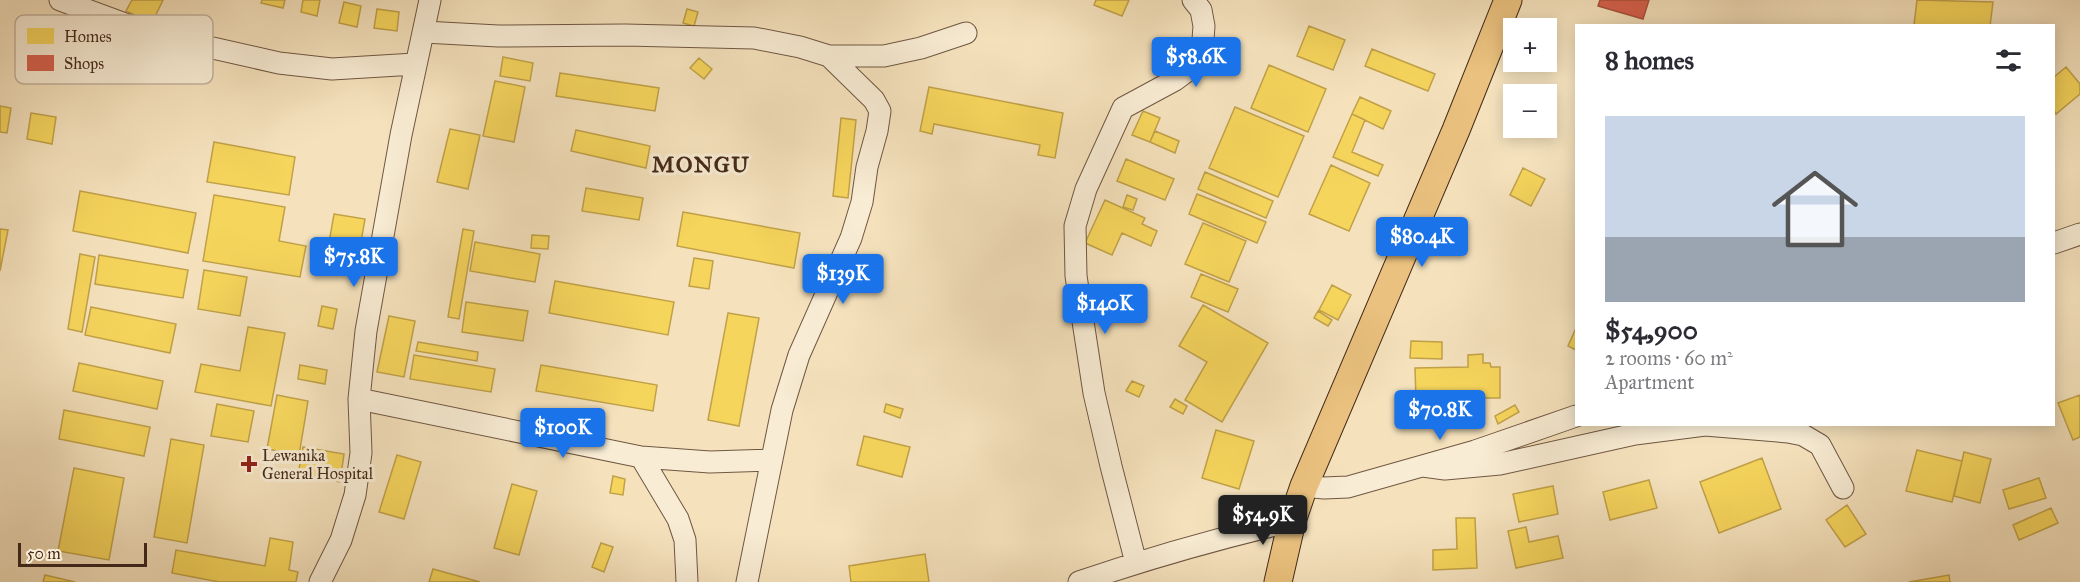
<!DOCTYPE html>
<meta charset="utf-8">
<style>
:root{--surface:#fff;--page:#f2f2f3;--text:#2b2b33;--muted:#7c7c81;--accent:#1a73e8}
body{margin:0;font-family:"IM FELL Great Primer",serif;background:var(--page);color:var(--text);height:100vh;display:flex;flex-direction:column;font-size:22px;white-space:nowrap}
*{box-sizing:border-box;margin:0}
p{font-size:20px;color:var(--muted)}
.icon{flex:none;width:33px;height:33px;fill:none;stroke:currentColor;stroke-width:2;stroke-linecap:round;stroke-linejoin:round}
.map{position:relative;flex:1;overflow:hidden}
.drawer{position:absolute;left:1575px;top:24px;width:480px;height:402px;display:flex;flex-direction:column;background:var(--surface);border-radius:0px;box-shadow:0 3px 15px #0003}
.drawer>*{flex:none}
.fabs{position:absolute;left:1503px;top:18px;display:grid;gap:12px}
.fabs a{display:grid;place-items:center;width:54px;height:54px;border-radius:0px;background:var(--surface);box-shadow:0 3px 15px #0003;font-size:30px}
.scale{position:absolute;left:18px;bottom:15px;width:129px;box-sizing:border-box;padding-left:6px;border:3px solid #442919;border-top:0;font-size:16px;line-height:21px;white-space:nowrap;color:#442919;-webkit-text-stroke:4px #f8ecd4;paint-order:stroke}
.price{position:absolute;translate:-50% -51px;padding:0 14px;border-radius:6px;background:var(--accent);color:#fff;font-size:20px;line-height:39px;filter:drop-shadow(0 2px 3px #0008)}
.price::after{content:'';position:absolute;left:50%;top:36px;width:18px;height:14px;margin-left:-9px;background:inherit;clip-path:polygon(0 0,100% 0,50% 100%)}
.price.current{background:#222;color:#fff}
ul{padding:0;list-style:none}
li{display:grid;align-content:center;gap:12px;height:318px;padding:0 30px}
li span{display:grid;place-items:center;height:186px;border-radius:0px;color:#555}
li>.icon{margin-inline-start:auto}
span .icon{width:108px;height:108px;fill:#fffc;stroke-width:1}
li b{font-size:26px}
h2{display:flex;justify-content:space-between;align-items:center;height:72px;padding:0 30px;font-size:26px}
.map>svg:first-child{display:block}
.homes{fill:#f6d55c;stroke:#c1a148;stroke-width:1.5}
.shops{fill:#d6604d;stroke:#aa503d;stroke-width:1.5}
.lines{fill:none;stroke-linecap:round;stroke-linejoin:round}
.minor-casing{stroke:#705742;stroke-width:23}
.major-casing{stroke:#442919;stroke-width:29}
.minor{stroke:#f8ecd4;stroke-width:21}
.major{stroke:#eac17e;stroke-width:27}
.poi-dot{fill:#8f2418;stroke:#f8ecd4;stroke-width:2}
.labels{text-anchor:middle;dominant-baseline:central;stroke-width:6;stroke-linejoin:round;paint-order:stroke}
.poi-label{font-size:16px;fill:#442919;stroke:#f8ecd4;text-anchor:start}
.district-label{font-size:22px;font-weight:bold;letter-spacing:1.5px;fill:#442919;stroke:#f8ecd4}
.key{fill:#f8ecd4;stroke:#c2b29c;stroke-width:1.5}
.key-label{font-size:16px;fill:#442919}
</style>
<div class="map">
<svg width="2080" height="582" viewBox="0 0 2080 582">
<rect width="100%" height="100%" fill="#f5e2bd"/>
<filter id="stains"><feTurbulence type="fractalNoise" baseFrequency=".00333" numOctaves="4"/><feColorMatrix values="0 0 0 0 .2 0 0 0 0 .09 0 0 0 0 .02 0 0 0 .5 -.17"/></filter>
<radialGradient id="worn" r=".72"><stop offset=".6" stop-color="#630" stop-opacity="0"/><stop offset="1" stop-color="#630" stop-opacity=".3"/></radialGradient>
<path class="homes" d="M132 0H163L152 23 126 11Z
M262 0H285L283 8 261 3Z
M303 0H320L317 16 301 12Z
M1096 0H1129L1122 16 1094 5Z
M1917 0 1993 2 1990 26 1914 25Z
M344 2 361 6 357 27 339 23Z
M377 9 399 12 397 31 374 28Z
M687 9 698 12 694 26 683 23Z
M1309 26 1345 40 1333 70 1297 56Z
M1372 49 1435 74 1428 91 1365 66Z
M503 57 533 63 530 81 500 76Z
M699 58 712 69 704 79 690 68Z
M1269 65 1326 89 1308 132 1251 108Z
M2066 67 2080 84V94L2056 114 2054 110V77Z
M560 73 659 88 655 111 556 96Z
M495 81 525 87 514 142 483 136Z
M929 87 1063 113 1055 158 1038 155 1040 145 934 124 932 134 920 131Z
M1360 97 1391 111 1383 129 1352 114Z
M0 106 11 108 7 133 0 132Z
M1235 107 1304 136 1278 197 1209 168Z
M1143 111 1160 118 1150 142 1132 135Z
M31 113 56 117 52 144 27 139Z
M1352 114 1365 120 1352 152 1383 165 1378 176 1333 157Z
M841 118 856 120 848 198 833 196Z
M1532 128H1545L1541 137 1530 132Z
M450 129 480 135 468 189 437 182Z
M576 130 650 146 646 168 571 151Z
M1155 131 1179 141 1175 153 1150 142Z
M214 142 295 157 289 195 207 182Z
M1126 159 1174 179 1165 200 1117 181Z
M1331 165 1370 183 1349 231 1309 214Z
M1523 168 1545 179 1531 206 1510 195Z
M1205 172 1273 201 1266 218 1198 189Z
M586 188 643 198 639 220 582 211Z
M80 191 196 213 188 253 73 231Z
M1197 194 1266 222 1257 243 1189 214Z
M214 195 285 207 279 241 306 246 300 277 203 261Z
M1127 195 1137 199 1133 210 1123 207Z
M1105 200 1145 218 1142 224 1157 231 1151 246 1122 233 1112 255 1085 243Z
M683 212 800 233 794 268 677 246Z
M334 214 365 219 358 259 327 254Z
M1203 223 1246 241 1229 282 1185 264Z
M0 229 8 230 0 271Z
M463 229 474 231 459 319 448 317Z
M532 235 549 236 548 249 531 248Z
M475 242 540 254 535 282 470 271Z
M80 254 95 257 82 332 68 329Z
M99 255 188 270 183 298 95 284Z
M694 258 713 261 709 289 689 286Z
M204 270 247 277 240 316 198 309Z
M1201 274 1238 289 1228 312 1191 297Z
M555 281 674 302 668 335 549 313Z
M1332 285 1351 295 1338 320 1319 310Z
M466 302 528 311 523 341 462 332Z
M1203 305 1268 343 1222 422 1185 400 1207 362 1179 346Z
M322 306 337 309 333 329 318 326Z
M91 307 176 324 170 353 85 335Z
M1318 311 1332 320 1328 326 1314 318Z
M728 313 759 318 739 426 708 420Z
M389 316 415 321 404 377 377 372Z
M248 327 285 333 271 406 195 392 201 364 240 371Z
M1576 328V350L1568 346Z
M1411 341 1442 342V359L1410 358Z
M418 342 478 352 477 361 416 351Z
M1483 354V363H1490L1491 367H1500V398H1483V407L1470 408 1469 398 1416 400 1415 368 1468 367V355Z
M414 355 495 369 491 392 410 379Z
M79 363 163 381 157 409 73 391Z
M300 365 327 370 325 384 298 379Z
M541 365 657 385 653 411 536 391Z
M1132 381 1144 386 1139 397 1126 391Z
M277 395 308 401 299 455 267 449Z
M2080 395V437L2073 440 2058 403Z
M1175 399 1187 406 1183 414 1170 407Z
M217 404 254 411 248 442 211 436Z
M886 404 903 409 900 418 884 412Z
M1515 405 1519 412 1498 424 1495 416Z
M64 410 150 427 144 456 59 439Z
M1216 430 1254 441 1239 489 1202 478Z
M864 436 910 447 902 477 857 465Z
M171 439 204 445 187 543 154 537Z
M303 447 344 454 340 482 298 475Z
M1917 450 1962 461 1952 502 1906 491Z
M1964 452 1991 459 1980 503 1954 496Z
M397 455 421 462 404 519 379 512Z
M1762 458 1781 509 1719 533 1700 482Z
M74 468 124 478 109 560 58 551Z
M613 476 625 479 623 495 610 493Z
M2039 478 2046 498 2009 509 2003 490Z
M1649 480 1657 508 1610 520 1603 492Z
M512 484 537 491 519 555 494 548Z
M1553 486 1558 514 1519 522 1513 494Z
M1847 505 1866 534 1845 547 1826 520Z
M2051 508 2058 523 2019 540 2013 525Z
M1456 518H1475L1477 568 1433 570V550L1457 549Z
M1526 527 1529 542 1558 536 1563 558 1516 568 1508 531Z
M270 538 293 542 289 570 298 572 296 582H219L172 573 176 550 265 566Z
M601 543 613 547 604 572 592 567Z
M925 554 929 582H851L849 566Z
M433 569 480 582H429Z
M45 575 75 582H43Z
M1949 575 1950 582H1909Z"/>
<path class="shops" d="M1600 0H1649L1643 19 1598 6Z"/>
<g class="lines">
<g class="minor-casing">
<path id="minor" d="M60 0 155 35 279 63 332 69 415 64
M424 32 498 36 625 35 754 38 800 47 829 56H884L921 48 966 33
M2054 243 2080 234
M359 399 641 457 710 462 772 460
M641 457 678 519 685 540 687 582
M1423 466 1445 469 1500 464 1635 434 1705 425 1788 432 1803 435 1820 445 1843 488
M1304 486 1324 488 1348 487 1475 451 1576 416
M1136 563 1111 466 1094 393 1076 276 1075 226 1086 189 1123 108 1175 80 1191 68 1202 53 1204 26 1201 10 1193 0
M320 582 341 540 355 495 361 453 359 399 366 331 401 135 430 0
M747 582 782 410 799 355 851 238 862 202 867 167 877 131 880 111 874 100 829 56
M1079 582C1149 558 1220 538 1292 521"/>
</g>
<g class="major-casing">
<path id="major" d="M1278 582 1292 521 1304 486 1456 130 1508 0"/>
</g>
<use href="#minor" class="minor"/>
<use href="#major" class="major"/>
</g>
<path class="poi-dot" d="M246 455h6v6h6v6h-6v6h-6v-6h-6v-6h6z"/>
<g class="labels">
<g class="poi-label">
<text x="262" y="455">Lewanika<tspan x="262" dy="18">General Hospital</tspan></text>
</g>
<g class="district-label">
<text x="701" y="164">MONGU</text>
</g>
</g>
<rect x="15" y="15" width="198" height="69" rx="9" class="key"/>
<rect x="27" y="28" width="27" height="16" fill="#f6d55c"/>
<rect x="27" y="55" width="27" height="16" fill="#d6604d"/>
<g class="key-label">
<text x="64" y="42">Homes</text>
<text x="64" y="69">Shops</text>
</g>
<rect width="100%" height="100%" filter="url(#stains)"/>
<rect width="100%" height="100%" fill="url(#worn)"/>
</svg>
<div class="fabs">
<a>+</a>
<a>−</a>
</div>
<div class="scale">50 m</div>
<b class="price" style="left:1196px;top:88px">$58.6K</b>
<b class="price" style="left:1422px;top:268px">$80.4K</b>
<b class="price" style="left:354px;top:288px">$75.8K</b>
<b class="price" style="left:843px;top:305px">$139K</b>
<b class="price" style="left:1105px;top:335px">$140K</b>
<b class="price" style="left:1440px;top:441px">$70.8K</b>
<b class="price" style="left:563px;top:459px">$100K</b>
<b class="price current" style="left:1263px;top:546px">$54.9K</b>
<section class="drawer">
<h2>8 homes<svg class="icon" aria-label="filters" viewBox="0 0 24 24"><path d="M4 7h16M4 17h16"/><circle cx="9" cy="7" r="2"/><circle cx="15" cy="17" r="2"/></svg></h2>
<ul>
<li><span style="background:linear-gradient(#c9d6e8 65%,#9aa5b1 0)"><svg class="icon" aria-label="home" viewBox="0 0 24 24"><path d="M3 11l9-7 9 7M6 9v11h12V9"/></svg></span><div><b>$54,900</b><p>2 rooms · 60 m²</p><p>Apartment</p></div></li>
</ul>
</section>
</div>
